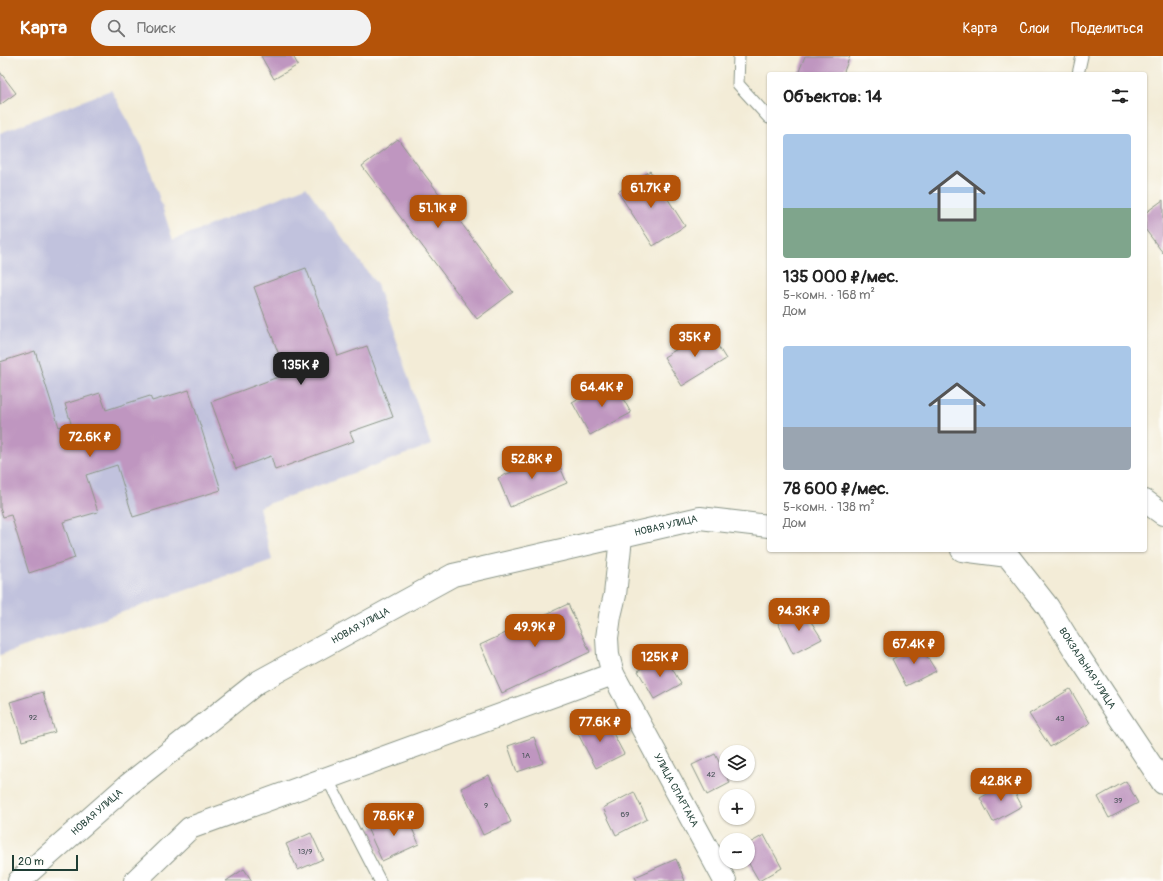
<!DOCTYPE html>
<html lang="ru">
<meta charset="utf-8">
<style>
:root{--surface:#fff;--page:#f2f2f2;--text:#222;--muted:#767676;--accent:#b45309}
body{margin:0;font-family:Pangolin,sans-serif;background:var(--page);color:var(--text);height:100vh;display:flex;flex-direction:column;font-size:15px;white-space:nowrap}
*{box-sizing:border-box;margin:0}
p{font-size:13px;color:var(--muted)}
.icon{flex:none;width:22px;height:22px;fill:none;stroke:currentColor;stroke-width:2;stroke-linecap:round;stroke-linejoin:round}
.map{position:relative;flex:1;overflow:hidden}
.sheet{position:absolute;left:767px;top:16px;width:380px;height:480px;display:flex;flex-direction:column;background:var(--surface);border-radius:4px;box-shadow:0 1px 3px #0004}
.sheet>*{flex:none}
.buttons{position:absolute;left:719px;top:689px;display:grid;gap:8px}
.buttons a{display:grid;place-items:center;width:36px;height:36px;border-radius:50%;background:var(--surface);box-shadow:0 1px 3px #0004;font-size:20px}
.scale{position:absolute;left:12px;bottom:10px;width:66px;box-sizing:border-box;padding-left:4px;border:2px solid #1f3d34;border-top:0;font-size:11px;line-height:14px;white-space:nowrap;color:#1f3d34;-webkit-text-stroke:3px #fdfcf7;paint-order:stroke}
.price{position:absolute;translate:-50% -34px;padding:0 9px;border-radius:8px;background:var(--accent);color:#fff;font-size:13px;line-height:26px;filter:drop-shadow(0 1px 2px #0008)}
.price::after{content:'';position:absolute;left:50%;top:24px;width:12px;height:9px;margin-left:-6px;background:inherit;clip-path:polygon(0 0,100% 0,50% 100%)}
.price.on{background:#222;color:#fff}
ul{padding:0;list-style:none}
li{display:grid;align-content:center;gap:8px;height:212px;padding:0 16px}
li span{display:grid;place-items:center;height:124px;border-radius:4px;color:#555}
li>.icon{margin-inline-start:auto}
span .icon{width:72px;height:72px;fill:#fffc;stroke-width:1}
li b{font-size:17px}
h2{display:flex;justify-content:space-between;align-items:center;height:48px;padding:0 16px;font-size:17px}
header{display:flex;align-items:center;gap:24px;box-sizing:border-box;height:56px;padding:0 20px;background:var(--accent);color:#fff}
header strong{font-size:19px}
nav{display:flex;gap:22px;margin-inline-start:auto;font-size:14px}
.search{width:280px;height:36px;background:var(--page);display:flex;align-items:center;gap:10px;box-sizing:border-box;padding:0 14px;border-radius:22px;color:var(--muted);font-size:15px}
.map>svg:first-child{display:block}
.industrial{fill:#c1c2dd}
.building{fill:#bf96c0}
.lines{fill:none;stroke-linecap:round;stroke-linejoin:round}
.service-casing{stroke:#899486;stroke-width:13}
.minor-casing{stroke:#899486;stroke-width:24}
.service{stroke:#fff;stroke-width:11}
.minor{stroke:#fff;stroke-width:22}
.labels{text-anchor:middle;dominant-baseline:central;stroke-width:4;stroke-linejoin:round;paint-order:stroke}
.number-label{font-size:8px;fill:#475357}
.street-label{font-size:10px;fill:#1f3d34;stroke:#fdfcf7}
</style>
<header>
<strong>Карта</strong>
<div class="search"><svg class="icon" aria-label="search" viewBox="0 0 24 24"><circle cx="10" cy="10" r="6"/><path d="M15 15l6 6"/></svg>Поиск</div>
<nav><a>Карта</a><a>Слои</a><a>Поделиться</a></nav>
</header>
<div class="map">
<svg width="1163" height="825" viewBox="0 0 1163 825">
<rect width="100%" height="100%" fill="#fdfcf7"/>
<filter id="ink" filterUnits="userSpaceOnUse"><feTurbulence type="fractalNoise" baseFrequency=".025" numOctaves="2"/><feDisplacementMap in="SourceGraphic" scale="8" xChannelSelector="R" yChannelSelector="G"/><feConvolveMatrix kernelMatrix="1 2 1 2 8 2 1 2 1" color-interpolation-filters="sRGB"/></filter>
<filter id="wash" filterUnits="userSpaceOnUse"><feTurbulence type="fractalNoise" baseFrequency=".012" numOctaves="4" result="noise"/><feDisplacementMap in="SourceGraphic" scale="16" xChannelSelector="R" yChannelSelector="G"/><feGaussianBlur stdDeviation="0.9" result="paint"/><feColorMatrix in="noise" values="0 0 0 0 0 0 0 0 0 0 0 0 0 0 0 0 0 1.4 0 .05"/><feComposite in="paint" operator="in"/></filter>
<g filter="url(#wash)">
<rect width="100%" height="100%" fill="#f3ecd7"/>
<path class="industrial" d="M111 34 143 92 173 184 306 131 377 229 431 389 259 451 272 504 0 599V77Z"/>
<g id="blocks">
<path class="building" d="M261 0H293L298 9 274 23Z
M805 0H850L843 18H798Z
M0 16 16 37 0 49Z
M398 83 513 236 477 263 362 110Z
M650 115 685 170 653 190 618 136Z
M1163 144V197L1145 173V157Z
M306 212 338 300 367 290 393 361 350 376 354 385 275 414 271 400 236 413 211 346 286 318 254 231Z
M708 274 726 303 682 330 664 301Z
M35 295 59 371 71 367 65 348 100 337 106 354 150 340 152 345 189 334 221 434 133 461 117 409 86 419 98 456 63 466 75 502 29 517 11 459 3 461 0 452V306Z
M613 324 631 357 590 379 572 346Z
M554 397 567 427 510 451 498 422Z
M568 548 590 596 502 637 480 589Z
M803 553 822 583 793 598 778 567Z
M920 589 936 615 906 630 892 603Z
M665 600 681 628 654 643 638 615Z
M1070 633 1090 667 1050 691 1029 658Z
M43 636 55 676 22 685 10 646Z
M605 662 624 698 596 712 577 676Z
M534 681 543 707 517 716 508 690Z
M715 698 730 727 707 739 692 709Z
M489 719 511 766 483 779 461 732Z
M1126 725 1138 747 1109 762 1098 741Z
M1009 726 1022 750 993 766 980 742Z
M634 736 647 763 616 779 603 752Z
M405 757 419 788 382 805 368 774Z
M311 777 323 803 298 814 286 788Z
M764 779 782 812 759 825 748 806V788Z
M676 803 685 825H637L635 821Z
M244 813 252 825H226Z"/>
</g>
</g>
<g filter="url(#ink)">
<use href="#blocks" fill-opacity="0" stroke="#899486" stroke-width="1"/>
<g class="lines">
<g class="service-casing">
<path id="service" d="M739 0 738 28 769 62
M1078 18 1082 0
M327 722 380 825"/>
</g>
<g class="minor-casing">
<g id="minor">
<path d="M1145 445 1163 458"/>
<path id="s1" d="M621 481 615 539 610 560 607 582 608 599 613 618 725 825"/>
<path id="s2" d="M962 494 1008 500 1048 551 1074 593 1163 727"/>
<path id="s3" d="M19 825 128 729 258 626 453 519 700 462 769 470"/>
<path d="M135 825 190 772 613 618"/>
</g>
</g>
<use href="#service" class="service"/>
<use href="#minor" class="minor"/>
</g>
</g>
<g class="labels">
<g class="number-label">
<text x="33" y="661">92</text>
<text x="1060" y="662">43</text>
<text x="526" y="699">1А</text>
<text x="711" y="718">42</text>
<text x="1118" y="744">39</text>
<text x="486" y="749">9</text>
<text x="625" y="758">69</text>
<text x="305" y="795">13/9</text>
</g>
<g class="street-label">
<text stroke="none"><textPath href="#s3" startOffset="752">НОВАЯ УЛИЦА</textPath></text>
<text stroke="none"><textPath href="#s3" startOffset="428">НОВАЯ УЛИЦА</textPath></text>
<text stroke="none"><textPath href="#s2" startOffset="184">ВОКЗАЛЬНАЯ УЛИЦА</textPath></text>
<text stroke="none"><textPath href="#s1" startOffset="271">УЛИЦА СПАРТАКА</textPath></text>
<text stroke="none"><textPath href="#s3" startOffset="104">НОВАЯ УЛИЦА</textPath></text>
</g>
</g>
</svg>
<div class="buttons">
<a><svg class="icon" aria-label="layers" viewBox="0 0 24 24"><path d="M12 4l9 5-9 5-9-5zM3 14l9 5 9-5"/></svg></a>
<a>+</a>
<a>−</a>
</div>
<div class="scale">20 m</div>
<b class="price" style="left:651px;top:153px">61.7K ₽</b>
<b class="price" style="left:438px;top:173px">51.1K ₽</b>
<b class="price" style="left:695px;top:302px">35K ₽</b>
<b class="price on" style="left:301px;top:330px">135K ₽</b>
<b class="price" style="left:602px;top:352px">64.4K ₽</b>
<b class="price" style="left:90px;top:402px">72.6K ₽</b>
<b class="price" style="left:532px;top:424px">52.8K ₽</b>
<b class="price" style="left:799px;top:576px">94.3K ₽</b>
<b class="price" style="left:535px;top:592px">49.9K ₽</b>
<b class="price" style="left:914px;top:609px">67.4K ₽</b>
<b class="price" style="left:660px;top:622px">125K ₽</b>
<b class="price" style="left:600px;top:687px">77.6K ₽</b>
<b class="price" style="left:1001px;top:746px">42.8K ₽</b>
<b class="price" style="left:394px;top:781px">78.6K ₽</b>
<section class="sheet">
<h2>Объектов: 14<svg class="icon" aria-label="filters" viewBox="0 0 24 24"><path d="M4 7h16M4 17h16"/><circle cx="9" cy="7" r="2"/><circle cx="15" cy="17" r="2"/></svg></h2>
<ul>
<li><span style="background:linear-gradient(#a9c7e8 60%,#7fa58c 0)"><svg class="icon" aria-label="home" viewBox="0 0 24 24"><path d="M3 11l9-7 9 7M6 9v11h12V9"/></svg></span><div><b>135 000 ₽/мес.</b><p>5-комн. · 168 m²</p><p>Дом</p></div></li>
<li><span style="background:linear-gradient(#a9c7e8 65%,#9aa5b1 0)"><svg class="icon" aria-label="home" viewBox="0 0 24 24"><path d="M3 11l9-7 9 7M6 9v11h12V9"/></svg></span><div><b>78 600 ₽/мес.</b><p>5-комн. · 138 m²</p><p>Дом</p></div></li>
</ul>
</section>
</div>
